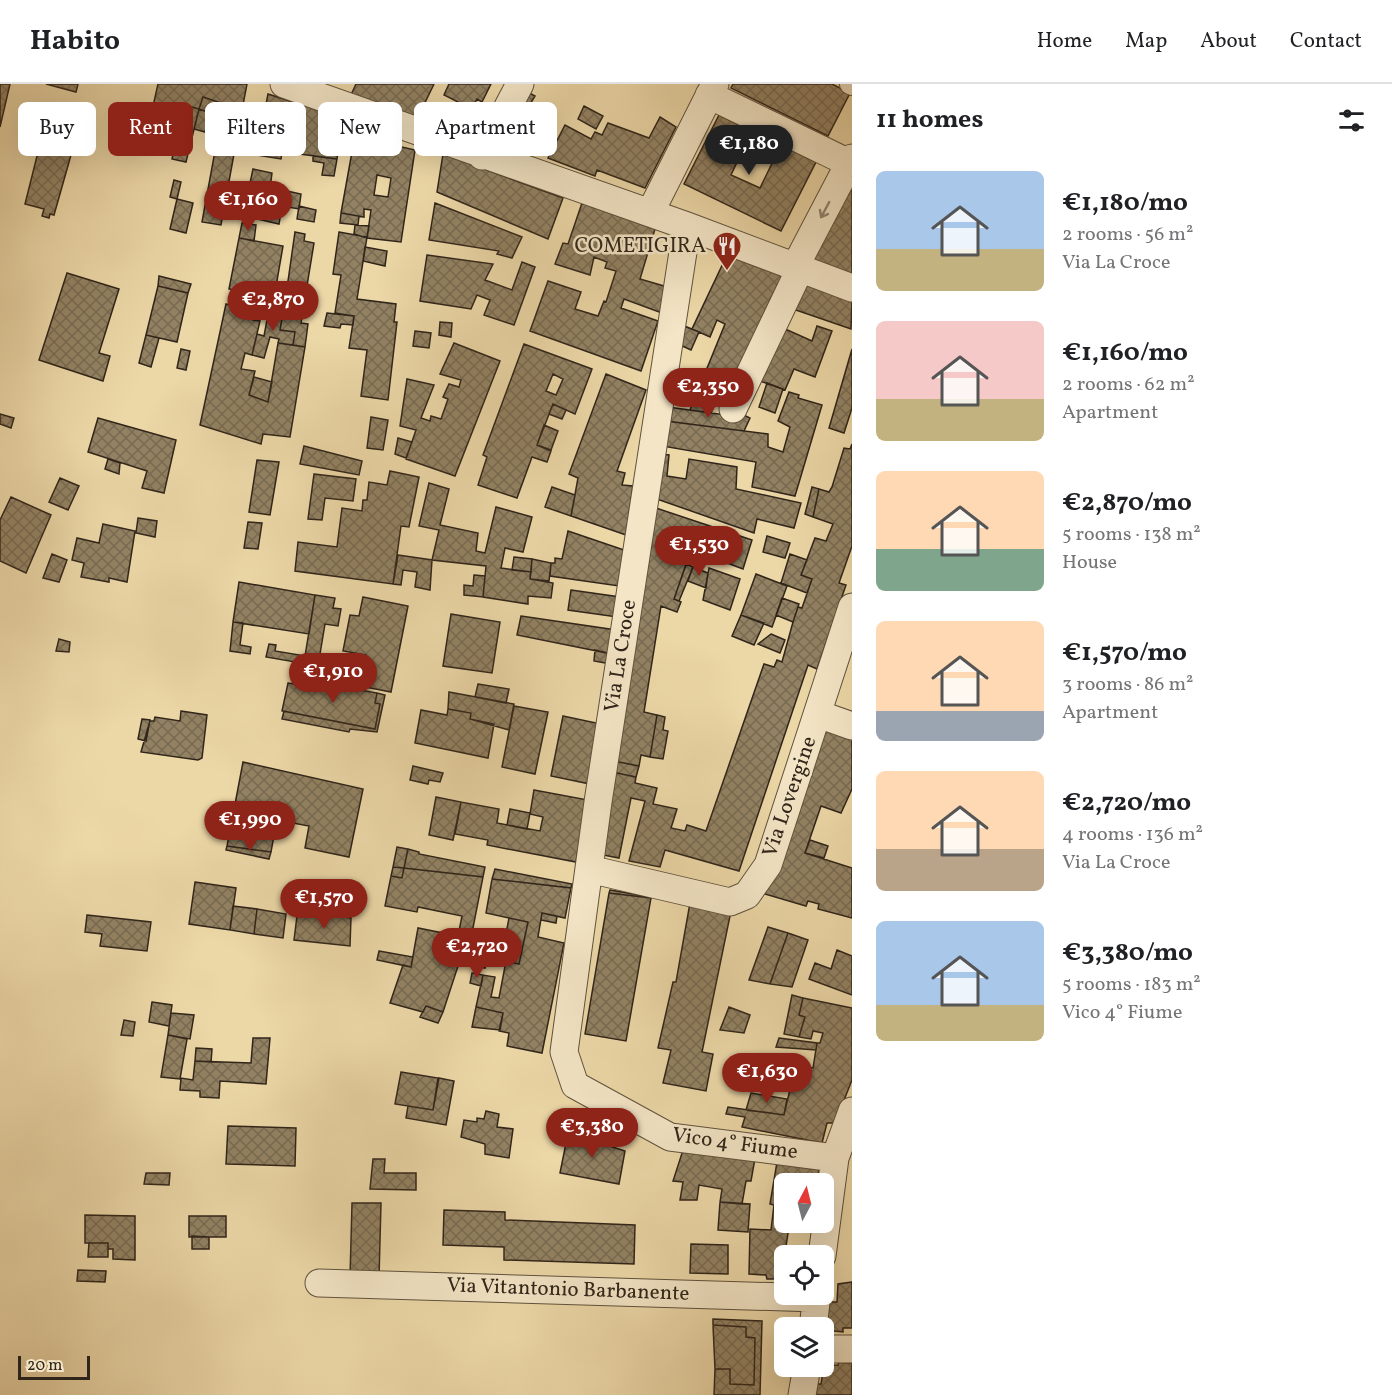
<!DOCTYPE html>
<meta charset="utf-8">
<style>
:root{--surface:#fff;--page:#f2f2f2;--text:#202124;--muted:#757577;--line:#e0e0e0;--accent:#8f2418}
body{margin:0;font-family:Vollkorn,serif;background:var(--page);color:var(--text);height:100vh;display:flex;flex-direction:column;font-size:22px;white-space:nowrap}
*{box-sizing:border-box;margin:0}
p{font-size:20px;color:var(--muted)}
.icon{flex:none;width:33px;height:33px;fill:none;stroke:currentColor;stroke-width:2;stroke-linecap:round;stroke-linejoin:round}
.map{position:relative;flex:1;overflow:hidden}
.side{display:flex;flex-direction:column;background:var(--surface);width:540px}
.side>*{flex:none}
.guide{position:absolute;left:18px;top:18px;width:570px;height:54px;display:flex;gap:12px}
.needle{width:39px;rotate:7deg}
.controls{position:absolute;left:774px;top:1089px;display:grid;gap:12px}
.controls a{display:grid;place-items:center;width:60px;height:60px;border-radius:9px;background:var(--surface);box-shadow:0 6px 24px #0002;font-size:30px}
.scale{position:absolute;left:18px;bottom:15px;width:72px;box-sizing:border-box;padding-left:6px;border:3px solid #30251a;border-top:0;font-size:16px;line-height:21px;white-space:nowrap;color:#30251a;-webkit-text-stroke:4px #f3e5c6;paint-order:stroke}
.price{position:absolute;translate:-50% -51px;padding:0 14px;border-radius:21px;background:var(--accent);color:#fff;font-size:20px;line-height:39px;filter:drop-shadow(0 2px 3px #0008)}
.price::after{content:'';position:absolute;left:50%;top:36px;width:18px;height:14px;margin-left:-9px;background:inherit;clip-path:polygon(0 0,100% 0,50% 100%)}
.price.on{background:#222;color:#fff}
ul{padding:0;list-style:none}
li{display:flex;align-items:center;gap:18px;height:150px;padding:0 24px}
li span{display:grid;place-items:center;flex:none;width:168px;height:120px;border-radius:9px;color:#555}
li>.icon{margin-inline-start:auto}
span .icon{width:72px;height:72px;fill:#fffc;stroke-width:1}
li b{font-size:26px}
h2{display:flex;justify-content:space-between;align-items:center;height:72px;padding:0 24px;font-size:26px}
.pill{padding:0 21px;border-radius:9px;background:var(--surface);box-shadow:0 6px 24px #0002;font-size:21px;line-height:54px}
.pill.on{background:var(--accent);color:#fff}
header{display:flex;align-items:center;gap:36px;box-sizing:border-box;height:84px;padding:0 30px;background:var(--surface);border-bottom:2px solid var(--line)}
header strong{font-size:28px}
nav{display:flex;gap:33px;margin-inline-start:auto;font-size:21px}
main{display:flex;flex:1;min-height:0}
.map>svg:first-child{display:block}
.building{fill:url(#building-cross-hatch);stroke:#30251a;stroke-width:1.5;fill-rule:evenodd}
.lines{fill:none;stroke-linecap:round;stroke-linejoin:round}
.pedestrian-casing{stroke:#5f523d;stroke-width:22}
.minor-casing{stroke:#5f523d;stroke-width:29}
.pedestrian{stroke:#f3e5c6;stroke-width:20}
.minor{stroke:#f3e5c6;stroke-width:27}
.oneway{stroke:#928570}
.labels{text-anchor:middle;dominant-baseline:central;stroke-width:5;stroke-linejoin:round;paint-order:stroke}
.poi-label{font-size:21px;fill:#30251a;stroke:#f3e5c6;text-anchor:end}
.street-label{font-size:21px;fill:#30251a;stroke:#f3e5c6}
</style>
<header>
<strong>Habito</strong>
<nav><a>Home</a><a>Map</a><a>About</a><a>Contact</a></nav>
</header>
<main>
<div class="map">
<svg width="852" height="1311" viewBox="0 0 852 1311">
<defs>
<pattern id="building-cross-hatch" width="8" height="8" patternUnits="userSpaceOnUse" patternTransform="scale(1.5)"><rect width="8" height="8" fill="#928263"/><path d="M0 0l8 8M0 8l8-8" fill="none" stroke="#786a51"/></pattern>
</defs>
<rect width="100%" height="100%" fill="#ecd7a7"/>
<filter id="stains"><feTurbulence type="fractalNoise" baseFrequency=".00333" numOctaves="4"/><feColorMatrix values="0 0 0 0 .2 0 0 0 0 .09 0 0 0 0 .02 0 0 0 .5 -.17"/></filter>
<radialGradient id="worn" r=".72"><stop offset=".6" stop-color="#630" stop-opacity="0"/><stop offset="1" stop-color="#630" stop-opacity=".3"/></radialGradient>
<path class="building" d="M0 0H10L0 43Z
M46 0H78L76 8Z
M158 0H247L242 26 203 13 199 25 184 21 183 25 171 21 168 35 151 31Z
M356 0H434L417 35 350 13Z
M449 0H491L482 18 477 15 472 25 444 11Z
M733 0H832L850 9 828 52 731 4Z
M524 6 535 12 526 27 516 22Z
M268 10 343 34 337 75 300 70 301 62 259 55Z
M203 13 221 19 217 31 199 25Z
M171 21 183 25 184 21 199 25 186 78 172 75 175 60 145 53 151 31 168 35Z
M516 22 526 27 522 37 528 38 522 53 535 57 527 72 496 61Z
M584 22 603 32 596 45 578 35Z
M199 25 210 29 205 48 194 45Z
M719 31 752 47 731 91 760 104 781 61 816 78 781 147 684 100Z
M660 33 676 43 645 104 597 86 595 92 548 74 565 41 591 55 595 48 602 51 608 39 649 54Z
M528 38 542 44 535 57 522 53Z
M357 40 378 47 376 57 415 66 401 158 367 154 371 126 364 125V133L341 129ZM377 91 391 94 388 113 374 111Z
M259 55 283 59 281 75 256 71Z
M57 57 69 60V63L73 64 54 131 50 130 49 134 42 132 44 125 25 120 40 60 56 63Z
M215 67 234 70 221 141 202 138Z
M443 70 563 114 548 155 437 108Z
M313 72 337 75 334 92 322 91 324 79 313 77Z
M253 85 272 89 270 104 250 99Z
M852 95V192L811 178Z
M174 96 181 98 177 115 170 113Z
M250 99 301 110 299 125 282 122 279 140 244 132Z
M177 115 193 119 186 149 170 145Z
M435 119 522 153 512 174 497 170 499 167 429 156Z
M582 119 655 145 640 195 671 204 662 229 624 215 621 224 658 237 641 287 530 247 548 197 581 208 575 225 598 232 604 217 606 218 616 187 605 184 607 178 594 173 590 191 555 180 563 159 568 160Z
M299 122 316 126 314 138 297 135Z
M341 129 359 132 358 141 340 139Z
M242 139 256 141 254 157 239 154Z
M355 141 369 142 367 154 354 150Z
M295 148 305 150 304 157 314 159 305 214 286 211Z
M339 148 367 153 357 215 396 220 394 238H397L388 316 361 312 367 266 349 264 354 232 335 229 341 191 333 190Z
M239 154 283 162 274 214 229 205Z
M365 163 387 167 385 182 363 177Z
M427 171 493 180 485 196 512 206 522 178 535 183 514 241 484 231 490 216 477 211 471 225 420 217Z
M727 171 785 192 733 310 722 305 711 329 690 326 725 240 717 236 710 253 692 245Z
M67 189 119 205 99 269 110 272 103 297 39 276Z
M159 192 191 200 188 209 158 202Z
M802 197 852 215 851 245 793 225Z
M158 202 188 209 177 258 146 251Z
M286 211 305 214 301 239 308 240 305 263 293 261 295 248 280 246Z
M226 220 255 227 253 236 260 237 252 271 245 269 241 285 255 287 249 311 268 318 278 259 305 263 290 353 263 350 261 360 200 341Z
M270 220 284 222 280 246 295 248 293 261 278 259 279 255 270 253 264 274 252 271 257 250 264 252Z
M327 229 354 232 353 241 341 240 340 244 324 242Z
M440 238 452 239 451 253 439 251Z
M682 241 699 248 691 266 678 260Z
M817 242 832 247 815 293 794 285 785 306 760 297 783 244 812 257Z
M415 247 431 249 429 264 413 262Z
M146 251 159 254 151 283 139 279Z
M454 259 500 277 455 392 406 375 416 346 400 342 407 295 434 301 421 334 430 337 431 332 441 335 448 315 443 313 449 300 459 303 461 296 440 290Z
M524 260 592 285 575 330 553 320 537 361 551 367 547 378 532 373 517 414 478 401 487 373 483 371ZM553 290 563 295 556 311 546 307Z
M181 265 190 267 186 286 177 284Z
M852 265V324L844 349 829 344Z
M606 290 646 306 617 387 625 389 622 401 633 402 626 451 571 432 578 394 569 390Z
M254 293 272 298 268 318 249 311Z
M767 299 783 305 775 329 759 323Z
M789 308 799 311 798 314 822 321 795 412 752 403 756 378 662 362 666 337 768 350V363L783 368 790 343 778 337Z
M553 320 566 326 562 335 549 330Z
M668 323 733 332 736 327 750 334 744 347 666 337Z
M0 330 14 334 11 344 0 340Z
M371 333 388 336 383 366 367 364Z
M98 334 176 356 164 409 142 404 147 387 88 368Z
M544 341 558 347 551 366 537 361Z
M398 354 412 358 406 374 395 370Z
M852 360V462L839 499 846 501 817 585 808 581 739 787 665 766 660 783 629 777 645 717 631 714 619 774 598 770 612 688 636 693 635 699 657 704 653 720 677 725 671 744 685 747 687 741 706 747 764 580 774 583 777 576 782 578 793 538 798 523 802 524 812 495 801 491 815 454 826 457 833 440 813 433 819 405 829 408 832 403 844 364 850 365Z
M304 362 362 377 359 391 300 380Z
M661 370 669 371 667 392 686 395 689 375 737 383 736 405 801 419 794 444 757 435 754 449 654 414Z
M108 375 120 379 119 390 105 385Z
M257 376 279 378 270 431 249 428Z
M390 387 419 393 409 443 401 442 393 500 295 487 298 458 337 463 342 424 362 427 363 416H367L369 398 387 401Z
M314 390 356 395 353 417 325 414 322 436 308 435Z
M60 394 79 402 68 426 49 418Z
M429 399 449 405 440 441 478 449 476 467 485 469 496 423 532 433 523 468 505 464 501 484 531 488 530 495 553 499 551 514 528 512V520L483 513 486 482 432 476 439 446 419 442Z
M552 403 575 411 571 432 545 423Z
M812 403 819 405 813 433 805 430Z
M11 413 51 431 26 489 0 477V436Z
M653 423 752 456 743 485 695 467 691 479 687 478 674 515 681 518 677 528 661 522 644 628 657 631 650 673 641 671 639 682 614 677Z
M138 434 157 437 155 453 136 449Z
M248 438 262 439 258 465 244 464Z
M103 440 135 447 127 498 109 494V498L81 493 84 479 72 476 77 454 99 459Z
M568 447 624 466 619 502 550 492 551 479H555V474L562 475Z
M767 452 790 459 785 474 763 468Z
M52 470 67 476 59 498 43 494Z
M790 470 807 476 801 491 812 495 807 509 781 499Z
M398 471 432 476 430 506 415 503 417 488 403 486 401 501 393 500Z
M514 473 532 475 531 488 512 486Z
M532 475 551 479 549 497 530 495Z
M686 480 693 483 679 517 674 515Z
M693 483 708 489 706 504 688 497Z
M709 484 740 495 730 526 703 516Z
M756 490 787 502 772 543 741 531Z
M474 491 485 492 483 513 464 511V501L473 502Z
M239 498 315 511 309 550 233 538Z
M571 506 620 513 617 533 568 526Z
M315 511 335 514 333 524 341 525 338 542 325 540 318 582 266 573 269 560 276 561 275 567 305 572Z
M363 513 408 522 391 608 360 602 366 571 343 567 350 531 359 532Z
M782 514 799 520 793 538 776 531Z
M451 530 500 538 492 589 443 582Z
M741 531 764 539 754 561 732 552Z
M521 532 616 546 612 570 517 551Z
M233 538 243 539 240 561 251 563 250 570 230 567Z
M771 550 785 556 780 569 758 560Z
M59 555 70 558 69 568 56 567Z
M595 566 612 570 611 580 594 577Z
M288 599 322 605 323 599 377 609 375 619 380 620 375 645 282 627Z
M478 600 509 605 506 619 475 613Z
M449 608 514 620 509 646 470 635 471 629 448 625Z
M377 609 385 611 377 648 350 645 349 648 282 635 284 627 375 645 380 620 375 619Z
M514 622 548 628 535 690 502 683Z
M448 625 471 629 470 635 494 640 488 674 415 659 421 626 447 631Z
M181 627 207 631 202 674 198 676 141 668 150 637H154L155 633 180 637Z
M657 631 665 633 663 646 668 647 663 675 650 673Z
M563 632 601 640 590 700 551 692Z
M142 635 150 636 146 657 138 655Z
M822 639 852 649V705L841 729 821 722 805 769 852 784V834L818 825 819 820 808 817 806 822 765 810Z
M614 677 639 682 636 693 612 688Z
M243 678 363 705 349 773 305 764 309 742 277 736 271 768 227 762Z
M413 682 443 689 440 698 429 696 428 700 410 696Z
M534 706 588 716 576 778 487 761 488 756 455 750 461 718 499 725 497 739 540 747 543 733 530 730Z
M436 713 461 718 453 756 429 751Z
M510 725 530 729 527 745 507 741Z
M810 756 828 762 824 774 805 769Z
M227 762 271 768 269 775 226 766Z
M397 763 408 765 404 784 393 783Z
M408 765 419 768V770L485 783 483 793 404 784Z
M393 783 404 784 402 794 391 792Z
M404 784 483 793 469 864 488 868 485 884 459 879 443 928 426 922 423 928 390 919 403 881 411 883 418 844 458 852 462 832 418 823 417 828 385 822 391 792 402 794Z
M495 785 572 800 571 804 492 795Z
M492 795 571 804 565 834 542 829 538 853 564 859 542 969 507 962 509 949 499 947 503 929 476 923 483 891 495 893 491 913 499 914 506 877 519 880 528 838 486 829Z
M195 798 236 804 230 846 189 840Z
M610 806 651 813V814L609 809Z
M609 809 651 814 626 957 585 950Z
M690 819 731 827 702 968 713 970 706 1007 663 999 671 966 658 964 673 898H676Z
M233 822 257 825 254 850 230 846Z
M257 825 286 830 283 854 254 850Z
M312 829 351 834 350 862 294 856 297 832 312 833Z
M542 829 557 832 556 839 541 836Z
M87 831 151 838 147 867 100 862 102 850 85 848Z
M509 834 528 838 519 880 501 876Z
M768 843 788 849 770 900 749 896Z
M788 849 808 856 792 903 770 900Z
M837 866 852 872V911L809 895 815 879 831 885Z
M379 867 413 873 411 883 377 876Z
M472 889 483 891 481 902 470 899Z
M792 911 803 914 799 931 805 933 799 953 784 950Z
M803 914 852 924V996L835 1039H827L822 1059 742 1043 745 1033 726 1030 728 1023 784 1031 791 1001 802 1002 805 983 813 984 817 959H820L823 949 813 947 811 955 799 953 805 933 799 931Z
M152 918 172 921 169 942 149 938Z
M426 922 443 928 438 939 420 933Z
M476 923 503 929 500 946 472 943Z
M729 923 750 931 744 949 720 946Z
M171 929 194 931 190 955 168 951Z
M124 936 135 938 133 952 121 951Z
M168 951 187 955 180 995 161 993Z
M253 954H270L266 1000 220 997 219 1014 200 1013V1007L180 1006 181 994 193 996 195 977 251 979Z
M779 954 817 959 816 966 776 963Z
M196 964 212 965 211 978 195 977Z
M401 988 438 994 433 1026 395 1020Z
M439 994 454 997 446 1041 406 1034 408 1022 433 1026Z
M751 1009 787 1015 784 1031 746 1026Z
M486 1027 499 1030 497 1043 513 1045 509 1074 485 1070V1060L461 1053 464 1036 477 1038V1034L484 1035Z
M228 1042 296 1044 295 1082 226 1080Z
M575 1048 598 1052 597 1058 625 1067 619 1100 560 1089 567 1054 574 1055Z
M684 1063 756 1069 751 1097H746L742 1120 720 1118 722 1105 699 1101 697 1116H680L683 1098 673 1097Z
M373 1075H385L384 1089H416V1106L370 1105Z
M777 1078 819 1083 817 1100H784V1138H812L811 1146 789 1143 786 1162 801 1166 800 1172H784V1195H767L766 1191 749 1190 750 1145 771 1146 774 1121 770 1120Z
M146 1089H170L169 1101 144 1100Z
M720 1118 750 1120 748 1148 718 1146Z
M352 1119H381L379 1194H350Z
M444 1126 505 1128V1136L635 1141 634 1180 504 1176V1163L443 1161Z
M85 1131 135 1132V1176L113 1175V1165H108V1159H85Z
M189 1132H226V1153H189Z
M192 1152 209 1153V1165H192Z
M89 1159H108V1173H88Z
M691 1160 728 1161V1190L690 1189Z
M78 1186 106 1187 105 1198 77 1197Z
M852 1198V1244H843V1248L824 1246 829 1218H837L838 1200Z
M713 1235 762 1237 760 1311H714L715 1285H730V1300L754 1301 755 1254 746 1253V1243L713 1241Z
M713 1241 746 1243V1253L755 1254 754 1301 730 1300V1285H715Z
M839 1278 852 1279V1311H815L816 1300H821L823 1288 818 1287 819 1282 838 1281Z"/>
<g class="lines">
<g class="pedestrian-casing">
<path id="pedestrian" d="M850 0 852 1"/>
</g>
<g class="minor-casing">
<path id="minor" d="M284 0 687 142 852 204
M709 11 849 79
M482 72 520 0
M650 129 715 0
M687 142 598 718 564 968 575 1001 670 1053 835 1074
M795 183 852 74
M733 325 800 185
M818 630 852 642
M589 785 730 818 747 811 768 781 852 523
M822 1172 835 1074 852 1027
M319 1199 817 1214
M813 1244 817 1210
M824 1265H852
M802 1311 807 1282"/>
</g>
<use href="#pedestrian" class="pedestrian"/>
<use href="#minor" class="minor"/>
</g>
<defs><path id="oneway-shaft" d="M-6 0H5M1.5-3L5.5 0L1.5 3" fill="none" stroke-width="1.6" stroke-linecap="round" stroke-linejoin="round" transform="scale(1.5)"/></defs>
<use class="oneway" href="#oneway-shaft" transform="translate(825 126) rotate(118)"/>
<defs>
<g id="restaurant-pin" transform="scale(1.5)"><path d="M0 17L-7.5 6A9.5 9.5 0 1 1 7.5 6Z" fill="#8f2418" stroke="#f3e5c6"/><path d="M-5-6h1v4h1v-4h1v4h1v-4h1v5L-1.5 .5V6h-2V.5L-5-1ZM5-6V6H3V1.5H1.5Q1.5-4 5-6Z" fill="#fff"/></g>
</defs>
<g fill-rule="evenodd">
<use href="#restaurant-pin" x="727" y="162"/>
</g>
<g class="labels">
<g class="poi-label">
<text x="706" y="162">COMETIGIRA</text>
</g>
<g class="street-label">
<text transform="translate(621 572) rotate(-81)">Via La Croce</text>
<text transform="translate(790 713) rotate(-71)">Via Lovergine</text>
<text transform="translate(735 1060) rotate(8)">Vico 4° Fiume</text>
<text transform="translate(568 1206) rotate(2)">Via Vitantonio Barbanente</text>
</g>
</g>
<rect width="100%" height="100%" filter="url(#stains)"/>
<rect width="100%" height="100%" fill="url(#worn)"/>
</svg>
<div class="controls">
<a><svg class="needle" viewBox="-14 -14 28 28"><path d="M0-13l5 13h-10z" fill="#e53935"/><path d="M0 13l5-13h-10z" fill="#757577"/></svg></a>
<a><svg class="icon" aria-label="locate" viewBox="0 0 24 24"><circle cx="12" cy="12" r="6"/><path d="M12 2v4M12 18v4M2 12h4M18 12h4"/></svg></a>
<a><svg class="icon" aria-label="layers" viewBox="0 0 24 24"><path d="M12 4l9 5-9 5-9-5zM3 14l9 5 9-5"/></svg></a>
</div>
<div class="scale">20 m</div>
<b class="price on" style="left:749px;top:92px">€1,180</b>
<b class="price" style="left:248px;top:148px">€1,160</b>
<b class="price" style="left:273px;top:248px">€2,870</b>
<b class="price" style="left:708px;top:335px">€2,350</b>
<b class="price" style="left:699px;top:493px">€1,530</b>
<b class="price" style="left:333px;top:620px">€1,910</b>
<b class="price" style="left:250px;top:768px">€1,990</b>
<b class="price" style="left:324px;top:846px">€1,570</b>
<b class="price" style="left:477px;top:895px">€2,720</b>
<b class="price" style="left:767px;top:1020px">€1,630</b>
<b class="price" style="left:592px;top:1075px">€3,380</b>
<div class="guide">
<a class="pill">Buy</a>
<a class="pill on">Rent</a>
<a class="pill">Filters</a>
<a class="pill">New</a>
<a class="pill">Apartment</a>
</div>
</div>
<section class="side">
<h2>11 homes<svg class="icon" aria-label="filters" viewBox="0 0 24 24"><path d="M4 7h16M4 17h16"/><circle cx="9" cy="7" r="2"/><circle cx="15" cy="17" r="2"/></svg></h2>
<ul>
<li><span style="background:linear-gradient(#a9c7e8 65%,#c2b280 0)"><svg class="icon" aria-label="home" viewBox="0 0 24 24"><path d="M3 11l9-7 9 7M6 9v11h12V9"/></svg></span><div><b>€1,180/mo</b><p>2 rooms · 56 m²</p><p>Via La Croce</p></div></li>
<li><span style="background:linear-gradient(#f6c9c9 65%,#c2b280 0)"><svg class="icon" aria-label="home" viewBox="0 0 24 24"><path d="M3 11l9-7 9 7M6 9v11h12V9"/></svg></span><div><b>€1,160/mo</b><p>2 rooms · 62 m²</p><p>Apartment</p></div></li>
<li><span style="background:linear-gradient(#ffd9b3 65%,#7fa58c 0)"><svg class="icon" aria-label="home" viewBox="0 0 24 24"><path d="M3 11l9-7 9 7M6 9v11h12V9"/></svg></span><div><b>€2,870/mo</b><p>5 rooms · 138 m²</p><p>House</p></div></li>
<li><span style="background:linear-gradient(#ffd9b3 75%,#9aa5b1 0)"><svg class="icon" aria-label="home" viewBox="0 0 24 24"><path d="M3 11l9-7 9 7M6 9v11h12V9"/></svg></span><div><b>€1,570/mo</b><p>3 rooms · 86 m²</p><p>Apartment</p></div></li>
<li><span style="background:linear-gradient(#ffd9b3 65%,#b9a48a 0)"><svg class="icon" aria-label="home" viewBox="0 0 24 24"><path d="M3 11l9-7 9 7M6 9v11h12V9"/></svg></span><div><b>€2,720/mo</b><p>4 rooms · 136 m²</p><p>Via La Croce</p></div></li>
<li><span style="background:linear-gradient(#a9c7e8 70%,#c2b280 0)"><svg class="icon" aria-label="home" viewBox="0 0 24 24"><path d="M3 11l9-7 9 7M6 9v11h12V9"/></svg></span><div><b>€3,380/mo</b><p>5 rooms · 183 m²</p><p>Vico 4° Fiume</p></div></li>
</ul>
</section>
</main>
